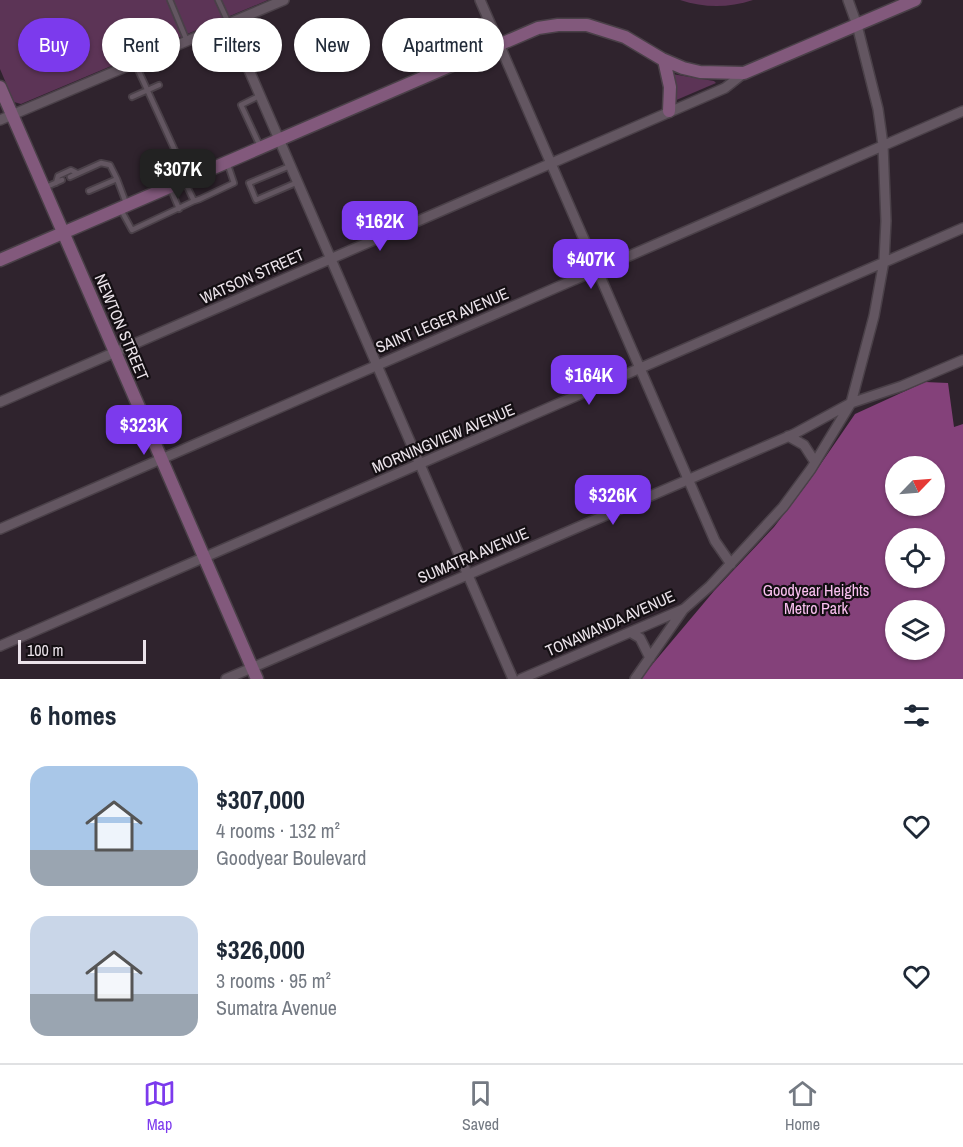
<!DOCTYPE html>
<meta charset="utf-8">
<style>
:root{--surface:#fff;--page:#f6f6f7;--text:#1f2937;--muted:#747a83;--line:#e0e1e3;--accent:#7c3aed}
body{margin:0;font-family:"Archivo Narrow",sans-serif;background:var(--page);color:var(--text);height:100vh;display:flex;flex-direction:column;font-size:22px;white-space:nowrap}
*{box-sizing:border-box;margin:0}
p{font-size:20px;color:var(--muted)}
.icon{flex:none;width:33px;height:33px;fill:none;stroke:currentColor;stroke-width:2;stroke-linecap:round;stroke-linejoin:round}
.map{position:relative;height:679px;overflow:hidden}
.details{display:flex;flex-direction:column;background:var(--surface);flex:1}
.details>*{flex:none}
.guide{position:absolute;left:18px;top:18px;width:600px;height:54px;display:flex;gap:12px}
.needle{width:39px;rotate:65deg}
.tools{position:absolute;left:885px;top:456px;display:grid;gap:12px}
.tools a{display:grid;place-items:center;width:60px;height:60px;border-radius:50%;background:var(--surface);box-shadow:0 2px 4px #0004;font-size:30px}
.scale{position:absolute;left:18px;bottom:15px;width:128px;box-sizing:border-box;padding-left:6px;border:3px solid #ebe3ea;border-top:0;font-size:16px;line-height:21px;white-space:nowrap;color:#ebe3ea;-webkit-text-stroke:4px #140f13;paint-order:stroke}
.price{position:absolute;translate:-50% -51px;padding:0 14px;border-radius:12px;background:var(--accent);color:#fff;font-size:20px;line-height:39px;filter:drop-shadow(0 2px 3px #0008)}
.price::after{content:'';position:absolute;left:50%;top:36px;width:18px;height:14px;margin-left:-9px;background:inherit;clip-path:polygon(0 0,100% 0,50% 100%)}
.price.current{background:#222;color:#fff}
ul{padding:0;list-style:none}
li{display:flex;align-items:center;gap:18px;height:150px;padding:0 30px}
li span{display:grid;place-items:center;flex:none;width:168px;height:120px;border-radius:18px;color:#555}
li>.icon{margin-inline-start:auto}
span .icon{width:72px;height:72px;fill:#fffc;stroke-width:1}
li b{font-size:26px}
h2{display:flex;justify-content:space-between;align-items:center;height:72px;padding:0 30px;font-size:26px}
.chip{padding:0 21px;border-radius:27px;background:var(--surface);box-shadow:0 2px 4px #0004;font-size:21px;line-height:54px}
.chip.current{background:var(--accent);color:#fff}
.tab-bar{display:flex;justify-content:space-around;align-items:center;height:84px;border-top:2px solid var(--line);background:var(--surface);font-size:16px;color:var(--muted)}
.tab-bar a{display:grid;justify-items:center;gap:3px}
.tab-bar .current{color:var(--accent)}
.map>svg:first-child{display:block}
.green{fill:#5c3456}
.forest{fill:#84417a;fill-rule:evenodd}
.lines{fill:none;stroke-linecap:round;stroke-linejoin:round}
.lane-casing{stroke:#4a4048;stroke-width:8}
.street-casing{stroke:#4a4048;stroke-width:12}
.secondary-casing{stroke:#4a4048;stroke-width:15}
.lane{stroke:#635661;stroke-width:4.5}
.street{stroke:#635661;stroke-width:9}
.secondary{stroke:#82597c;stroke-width:12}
.labels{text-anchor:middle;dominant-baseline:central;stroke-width:4.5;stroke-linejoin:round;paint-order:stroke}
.street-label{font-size:16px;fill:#ebe3ea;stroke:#140f13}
.park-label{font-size:16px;fill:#fac0f0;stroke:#140f13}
</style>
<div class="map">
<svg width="963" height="679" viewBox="0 0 963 679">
<rect width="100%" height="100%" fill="#2f232d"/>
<path class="green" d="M0 0H268L21 104 14 102 0 69Z
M680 0H753C728 8 705 8 680 0Z
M672 74 714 81 716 83 674 101Z"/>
<path class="forest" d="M925 382 948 383 954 427 963 424V679H640L714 591 774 527 807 484 855 414ZM896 466H934V506H896ZM896 538H934V578H896ZM896 610H934V650H896Z"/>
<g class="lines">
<g class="lane-casing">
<path id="lane" d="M170 0 187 41
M218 0 229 24
M135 63 187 177
M132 97 159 85
M260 146 241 105 261 95
M167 161 178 156
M290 166 249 183 256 200 298 182
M70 177 101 163 110 165 117 179
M185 182 194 201 200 199 234 183 228 165
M56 183 58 176 71 170 77 173
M170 187 179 209
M44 188 62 180
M89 191 117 179 126 203
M120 208 132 230 194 201"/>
</g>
<g class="street-casing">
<path id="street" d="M480 0 715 541 731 564
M229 24 513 679
M0 120 284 0
M0 402 725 88 744 73
M788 436 804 445 815 462
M0 529 963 111
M630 632 640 638 650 658
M0 646 963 228
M226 679 794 434 851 403 902 386 963 360
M521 679 684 609 710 586 783 507 811 469 851 403 874 316 884 261 886 221 883 145 878 109 857 25 848 0
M635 679 683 610"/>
</g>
<g class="secondary-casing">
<path id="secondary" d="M664 60 670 87 669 111
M0 87 257 679
M0 260 538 28 558 25H587L625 37 662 59 683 68 700 72 744 73 915 0"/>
</g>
<use href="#lane" class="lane"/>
<use href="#street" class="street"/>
<use href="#secondary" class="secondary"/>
</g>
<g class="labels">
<g class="street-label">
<text transform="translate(252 276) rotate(-24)">WATSON STREET</text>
<text transform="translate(442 320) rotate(-23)">SAINT LEGER AVENUE</text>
<text transform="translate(122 327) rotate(67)">NEWTON STREET</text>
<text transform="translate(443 438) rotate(-23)">MORNINGVIEW AVENUE</text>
<text transform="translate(473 555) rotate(-23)">SUMATRA AVENUE</text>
<text transform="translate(610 623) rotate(-24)">TONAWANDA AVENUE</text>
</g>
<g class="park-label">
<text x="816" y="590">Goodyear Heights<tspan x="816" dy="18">Metro Park</tspan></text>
</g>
</g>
</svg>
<div class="tools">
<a><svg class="needle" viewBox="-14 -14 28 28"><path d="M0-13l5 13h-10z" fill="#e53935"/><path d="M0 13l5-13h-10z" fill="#747a83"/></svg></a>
<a><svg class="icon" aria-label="locate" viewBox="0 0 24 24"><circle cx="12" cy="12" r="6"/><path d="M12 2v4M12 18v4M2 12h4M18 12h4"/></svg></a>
<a><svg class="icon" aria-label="layers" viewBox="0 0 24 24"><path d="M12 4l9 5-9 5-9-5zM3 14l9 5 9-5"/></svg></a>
</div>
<div class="scale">100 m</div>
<b class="price current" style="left:178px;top:200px">$307K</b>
<b class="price" style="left:380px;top:252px">$162K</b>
<b class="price" style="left:591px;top:290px">$407K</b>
<b class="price" style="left:589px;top:406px">$164K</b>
<b class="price" style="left:144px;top:456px">$323K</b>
<b class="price" style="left:613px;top:526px">$326K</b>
<div class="guide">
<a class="chip current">Buy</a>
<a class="chip">Rent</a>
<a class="chip">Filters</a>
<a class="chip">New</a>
<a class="chip">Apartment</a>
</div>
</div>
<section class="details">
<h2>6 homes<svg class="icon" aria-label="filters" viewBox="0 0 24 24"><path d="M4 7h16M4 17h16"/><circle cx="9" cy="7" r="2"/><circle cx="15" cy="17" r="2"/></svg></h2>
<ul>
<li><span style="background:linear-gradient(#a9c7e8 70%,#9aa5b1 0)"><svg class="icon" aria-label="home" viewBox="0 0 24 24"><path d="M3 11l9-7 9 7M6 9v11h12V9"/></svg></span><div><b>$307,000</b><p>4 rooms · 132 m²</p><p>Goodyear Boulevard</p></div><svg class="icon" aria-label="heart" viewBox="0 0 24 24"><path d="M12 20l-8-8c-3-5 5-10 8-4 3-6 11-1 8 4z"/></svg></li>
<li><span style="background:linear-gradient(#c9d6e8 65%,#9aa5b1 0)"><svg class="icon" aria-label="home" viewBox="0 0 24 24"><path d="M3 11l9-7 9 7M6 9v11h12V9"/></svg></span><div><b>$326,000</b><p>3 rooms · 95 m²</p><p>Sumatra Avenue</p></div><svg class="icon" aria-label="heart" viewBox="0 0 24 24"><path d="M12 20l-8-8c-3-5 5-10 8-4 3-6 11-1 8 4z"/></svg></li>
</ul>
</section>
<nav class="tab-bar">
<a class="current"><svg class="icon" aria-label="map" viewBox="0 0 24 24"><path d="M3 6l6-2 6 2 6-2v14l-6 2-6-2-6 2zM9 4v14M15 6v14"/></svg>Map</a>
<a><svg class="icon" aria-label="saved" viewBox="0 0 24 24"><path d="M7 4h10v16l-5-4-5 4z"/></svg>Saved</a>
<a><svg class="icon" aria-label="home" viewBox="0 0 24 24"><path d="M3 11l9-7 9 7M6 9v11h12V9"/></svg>Home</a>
</nav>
